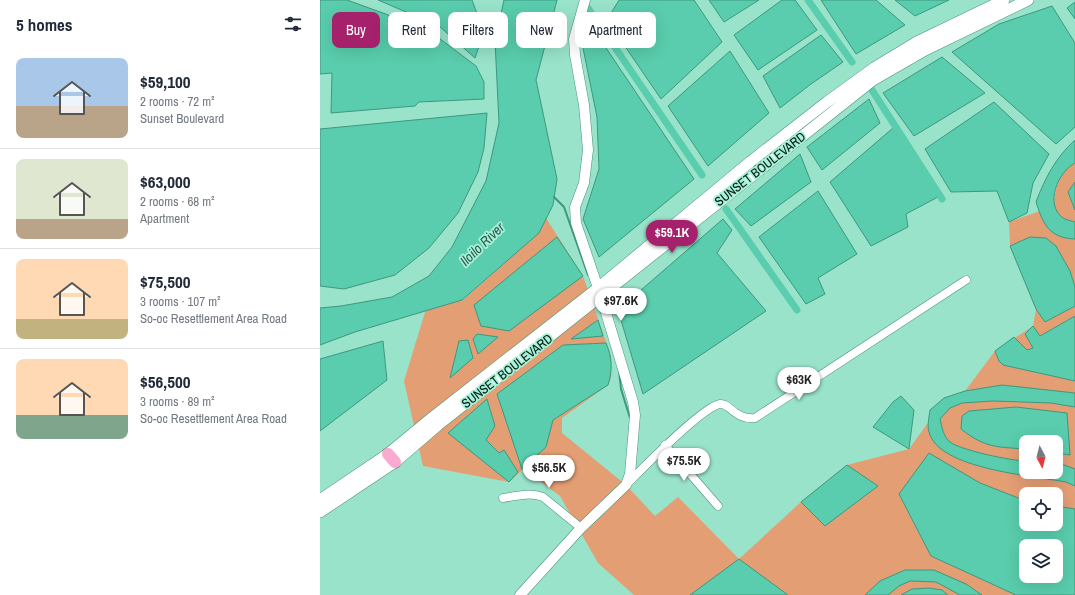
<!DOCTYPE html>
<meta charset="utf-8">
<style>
:root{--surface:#fff;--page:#f2f2f3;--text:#1f2937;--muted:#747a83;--line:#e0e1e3;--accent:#a6216b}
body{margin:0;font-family:"Archivo Narrow",sans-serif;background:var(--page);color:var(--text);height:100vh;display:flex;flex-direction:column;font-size:15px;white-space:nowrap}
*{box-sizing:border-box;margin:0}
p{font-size:13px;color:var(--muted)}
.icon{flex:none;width:22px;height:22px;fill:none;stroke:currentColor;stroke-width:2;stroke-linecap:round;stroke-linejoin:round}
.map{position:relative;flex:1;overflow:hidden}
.sheet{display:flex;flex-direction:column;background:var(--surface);width:320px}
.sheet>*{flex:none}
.hud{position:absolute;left:12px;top:12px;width:380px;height:36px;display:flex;gap:8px}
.needle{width:26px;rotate:173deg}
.fabs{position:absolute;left:699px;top:435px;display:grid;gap:8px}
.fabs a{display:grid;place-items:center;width:44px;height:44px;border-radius:8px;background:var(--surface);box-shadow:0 4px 16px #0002;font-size:20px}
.price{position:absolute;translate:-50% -34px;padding:0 9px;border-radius:14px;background:#fff;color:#222;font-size:13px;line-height:26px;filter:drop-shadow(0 1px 2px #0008)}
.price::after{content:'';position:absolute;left:50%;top:24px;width:12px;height:9px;margin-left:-6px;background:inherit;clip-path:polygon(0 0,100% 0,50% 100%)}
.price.on{background:var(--accent);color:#fff}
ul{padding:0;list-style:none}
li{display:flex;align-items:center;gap:12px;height:100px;padding:0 16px}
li+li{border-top:1px solid var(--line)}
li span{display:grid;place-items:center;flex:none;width:112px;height:80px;border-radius:8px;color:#555}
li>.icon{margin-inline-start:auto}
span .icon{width:48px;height:48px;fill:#fffc;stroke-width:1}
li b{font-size:17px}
h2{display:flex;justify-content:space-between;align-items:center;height:48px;padding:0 16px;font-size:17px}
.chip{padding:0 14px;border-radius:8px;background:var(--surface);box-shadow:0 4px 16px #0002;font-size:14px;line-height:36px}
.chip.on{background:var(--accent);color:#fff}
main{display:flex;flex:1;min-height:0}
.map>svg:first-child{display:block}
.green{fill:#e49e74;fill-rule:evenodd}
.water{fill:#59cdad;stroke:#3e977e;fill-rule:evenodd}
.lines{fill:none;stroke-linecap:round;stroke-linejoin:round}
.stream{stroke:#3e977e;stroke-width:2}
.canal{stroke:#59cdad;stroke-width:7}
.minor-casing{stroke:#49927c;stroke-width:9}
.tertiary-casing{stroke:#49927c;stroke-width:11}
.secondary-casing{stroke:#49927c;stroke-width:12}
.primary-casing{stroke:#a05379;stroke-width:13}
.minor{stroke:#fff;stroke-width:8}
.tertiary{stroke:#fff;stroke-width:10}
.secondary{stroke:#fff;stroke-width:11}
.primary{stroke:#faaad0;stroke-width:12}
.labels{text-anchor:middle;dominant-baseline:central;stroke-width:3.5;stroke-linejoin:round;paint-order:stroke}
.street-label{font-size:13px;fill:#001911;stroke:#a6f0d8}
.water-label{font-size:14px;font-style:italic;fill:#2c5c4e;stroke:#a6f0d8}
</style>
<main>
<section class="sheet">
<h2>5 homes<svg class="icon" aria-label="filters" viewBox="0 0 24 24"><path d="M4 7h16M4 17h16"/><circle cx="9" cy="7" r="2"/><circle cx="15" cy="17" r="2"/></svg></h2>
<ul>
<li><span style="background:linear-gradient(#a9c7e8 60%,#b9a48a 0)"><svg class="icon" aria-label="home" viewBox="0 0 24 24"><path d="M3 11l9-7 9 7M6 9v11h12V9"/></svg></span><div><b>$59,100</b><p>2 rooms · 72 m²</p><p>Sunset Boulevard</p></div></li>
<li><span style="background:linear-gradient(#dfe7d0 75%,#b9a48a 0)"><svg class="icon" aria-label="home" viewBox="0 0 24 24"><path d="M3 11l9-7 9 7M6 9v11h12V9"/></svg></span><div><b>$63,000</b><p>2 rooms · 68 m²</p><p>Apartment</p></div></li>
<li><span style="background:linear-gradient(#ffd9b3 75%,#c2b280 0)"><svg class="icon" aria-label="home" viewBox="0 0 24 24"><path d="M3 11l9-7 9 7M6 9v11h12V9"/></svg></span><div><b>$75,500</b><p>3 rooms · 107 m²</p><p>So-oc Resettlement Area Road</p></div></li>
<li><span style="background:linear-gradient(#ffd9b3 70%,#7fa58c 0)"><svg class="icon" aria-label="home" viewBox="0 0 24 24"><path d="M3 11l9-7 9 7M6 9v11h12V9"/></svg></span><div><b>$56,500</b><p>3 rooms · 89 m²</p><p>So-oc Resettlement Area Road</p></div></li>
</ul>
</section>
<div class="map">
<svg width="755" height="595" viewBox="0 0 755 595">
<rect width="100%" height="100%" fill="#99e3cb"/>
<path class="green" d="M755 163V595H314L278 563 240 496 203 469 189 482 103 466 84 381 106 309 143 300 219 233 226 218 263 276 291 356V377L288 385 242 418V433L306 485 335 516 358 497 419 559 481 502 527 465 589 449 615 413 645 391 675 351 713 326 716 309 690 246 689 222 734 206C734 190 740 171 755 163ZM706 442H736V472H706ZM706 494H736V524H706ZM706 546H736V576H706Z"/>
<path class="water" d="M0 0H27L107 29 156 66 164 82V99L99 102 95 106 11 113 12 73 0 74Z
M58 0H152L164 32 155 58 119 26Z
M184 0H237L216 80 237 179 233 205 219 233 142 300 35 332 0 345V308L21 306 72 297 109 276 132 247 166 181 179 123 175 41Z
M299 0H374L402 42 341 99 287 20Z
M389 0H439L404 22Z
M462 0H475L497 30 438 70 414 35Z
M501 0H556L585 25 536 54Z
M575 0H629L595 16Z
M755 2V19L747 8Z
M732 6 755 43V127L736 144 632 52 679 24Z
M270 24 374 179 279 257 263 219 279 169 277 117 263 48Z
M501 35 523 62 491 84 460 108 443 76Z
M410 51 449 113 388 166 348 106Z
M622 57 665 93 594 136 563 93Z
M549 99 560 123 502 170 487 147Z
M674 102 729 154 713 183 707 213 689 222 677 191 631 192 605 149Z
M167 113 164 148 158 172 138 213 109 248 75 275 24 289 0 286V129Z
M573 128 618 197 586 214 588 227 551 246 510 182Z
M755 140V163C738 172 724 204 743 218 746 220 752 221 755 222V239C729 238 723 224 716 202 725 178 736 157 755 140Z
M480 154 491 182 431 226 415 209Z
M755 182V210L748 192Z
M498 191 537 254 498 278 505 294 486 304 439 237Z
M403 219 412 230 397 253 446 311 323 394 298 310Z
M237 237 263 276 189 331 161 326 154 305Z
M710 237 726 238 736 246 750 271 755 287V306L725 322 716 309 690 246Z
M755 316V381L683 365 679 361 675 351 694 337 707 350 713 348 705 334 713 326 720 336Z
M278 320 283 336 251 339Z
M157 334 178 337 158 354 153 339Z
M148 340 153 358 130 378 139 341Z
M63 341 67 380 0 431V359Z
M286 343C292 357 293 370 288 385L233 420 226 447 202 469 177 394 243 345Z
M682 385 755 393V407L731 403 673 401 642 403 630 408 620 419C622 427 623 436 630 442 640 450 692 461 706 461V472H736V462L755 469V486L746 482C714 476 618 469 609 432 607 426 609 417 610 410L624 398 645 391Z
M581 396 594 410 589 449 553 427 573 402Z
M167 399 175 426 166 440 179 453 184 450 198 472 189 482 128 433Z
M696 407 747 413 750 455 736 453V442H706V449C677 447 665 448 641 429L642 416 649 411Z
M609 453 660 483 706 501V524H736V506L755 509V595H696L611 556 579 494ZM706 546H736V576H706Z
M527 465 558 486 505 526 481 502Z
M419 559 468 595H370Z
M585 570H614L646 584 662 595H640L616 582 590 581 579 586 568 595H545L560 581Z
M609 588 622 590 628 595H581L592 589Z"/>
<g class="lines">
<path class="stream" d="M234 197 244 207 268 275
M299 371 301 389 310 418"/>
<path class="canal" d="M488 0 532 62
M268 8 382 175
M552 90 622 199
M406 209 477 310"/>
<g class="minor-casing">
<path id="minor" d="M345 445 398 506
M307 484C322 469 382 407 400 404 410 403 415 420 435 418L646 280
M183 498C196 496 210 492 223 497L261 528"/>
</g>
<g class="tertiary-casing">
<path id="tertiary" d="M200 595 261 528 306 485 310 474 315 415 313 402 283 303 256 223 255 207 264 183 268 150 264 105 255 55 254 39 265 0"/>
</g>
<g class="secondary-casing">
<path id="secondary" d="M0 500 68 454 113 417 278 288 430 162 507 102 554 68 597 42 684 0
M0 512 75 462 118 425 553 80 605 50 708 0"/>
</g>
<g class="primary-casing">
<path id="primary" d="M68 454 75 462"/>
</g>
<use href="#minor" class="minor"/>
<use href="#tertiary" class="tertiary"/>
<use href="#secondary" class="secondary"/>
<use href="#primary" class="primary"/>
</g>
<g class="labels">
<g class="street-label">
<text transform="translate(440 169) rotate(-38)">SUNSET BOULEVARD</text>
<text transform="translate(187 371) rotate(-38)">SUNSET BOULEVARD</text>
</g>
<g class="water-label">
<text transform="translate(162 244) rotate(-44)">Iloilo River</text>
</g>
</g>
</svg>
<div class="fabs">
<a><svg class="needle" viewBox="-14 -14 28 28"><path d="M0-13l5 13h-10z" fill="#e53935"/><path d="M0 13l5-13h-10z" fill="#747a83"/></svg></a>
<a><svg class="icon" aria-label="locate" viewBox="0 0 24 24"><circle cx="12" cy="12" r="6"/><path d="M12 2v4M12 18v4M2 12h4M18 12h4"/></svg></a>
<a><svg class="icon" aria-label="layers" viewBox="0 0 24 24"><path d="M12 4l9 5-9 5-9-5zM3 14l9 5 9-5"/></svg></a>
</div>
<b class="price on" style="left:352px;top:254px">$59.1K</b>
<b class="price" style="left:301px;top:322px">$97.6K</b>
<b class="price" style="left:479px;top:401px">$63K</b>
<b class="price" style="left:364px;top:482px">$75.5K</b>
<b class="price" style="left:229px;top:489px">$56.5K</b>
<div class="hud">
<a class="chip on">Buy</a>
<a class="chip">Rent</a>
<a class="chip">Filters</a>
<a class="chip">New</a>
<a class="chip">Apartment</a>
</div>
</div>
</main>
